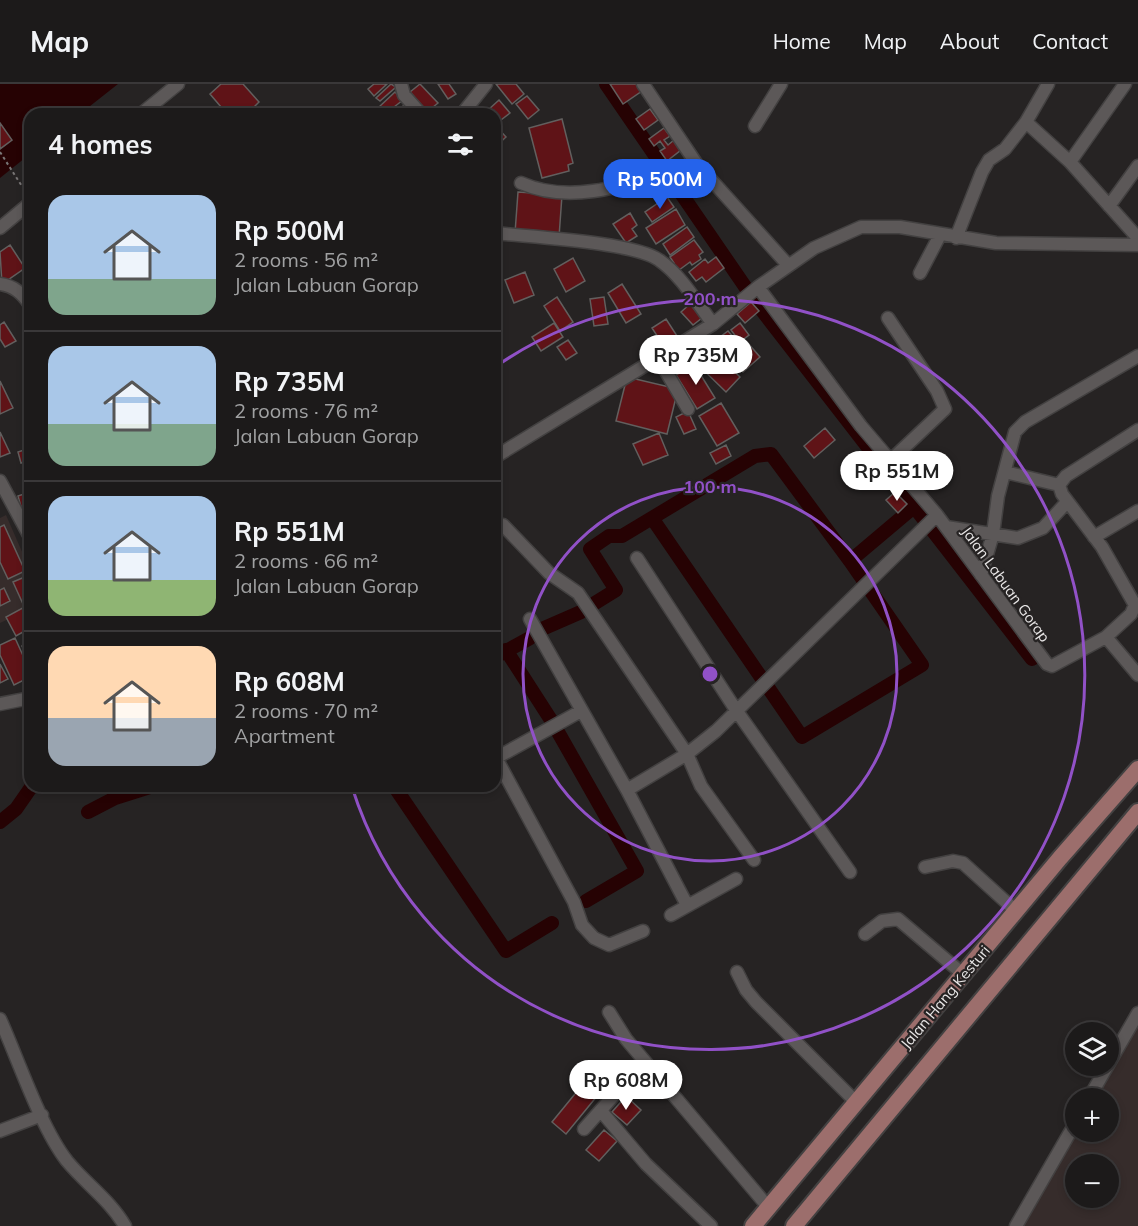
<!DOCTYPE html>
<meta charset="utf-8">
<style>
:root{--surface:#1c1a1a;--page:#292727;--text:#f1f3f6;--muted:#a0a1a2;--line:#3a3839;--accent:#2563eb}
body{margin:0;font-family:Mulish,sans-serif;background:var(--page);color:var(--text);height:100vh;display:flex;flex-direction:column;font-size:22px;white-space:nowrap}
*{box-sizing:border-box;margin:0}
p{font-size:20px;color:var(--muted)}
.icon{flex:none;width:33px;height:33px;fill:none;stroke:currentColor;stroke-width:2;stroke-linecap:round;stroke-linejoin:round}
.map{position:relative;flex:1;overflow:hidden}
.drawer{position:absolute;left:24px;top:24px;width:477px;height:684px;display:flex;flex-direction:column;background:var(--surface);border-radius:18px;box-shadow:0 3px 9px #0003,0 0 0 2px var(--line)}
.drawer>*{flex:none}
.controls{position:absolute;left:1065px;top:938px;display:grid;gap:12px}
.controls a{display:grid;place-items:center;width:54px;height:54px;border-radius:50%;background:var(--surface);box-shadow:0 3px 9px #0003,0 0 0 2px var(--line);font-size:30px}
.price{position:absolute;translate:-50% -51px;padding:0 14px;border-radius:21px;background:#fff;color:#222;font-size:20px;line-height:39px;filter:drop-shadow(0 2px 3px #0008)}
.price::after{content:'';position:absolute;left:50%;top:36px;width:18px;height:14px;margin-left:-9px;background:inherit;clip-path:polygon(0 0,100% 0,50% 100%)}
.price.current{background:var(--accent);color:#fff}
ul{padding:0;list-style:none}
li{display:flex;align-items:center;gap:18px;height:150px;padding:0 24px}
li+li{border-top:2px solid var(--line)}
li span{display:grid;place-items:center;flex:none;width:168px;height:120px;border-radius:18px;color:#555}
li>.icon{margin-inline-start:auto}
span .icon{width:72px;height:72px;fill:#fffc;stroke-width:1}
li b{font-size:26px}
h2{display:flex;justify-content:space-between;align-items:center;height:72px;padding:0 24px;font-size:26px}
header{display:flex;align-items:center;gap:36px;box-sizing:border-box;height:84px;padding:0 30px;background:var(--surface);border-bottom:2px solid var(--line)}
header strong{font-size:28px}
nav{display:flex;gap:33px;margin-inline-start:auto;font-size:21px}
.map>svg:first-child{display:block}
.built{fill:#362c2b;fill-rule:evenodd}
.water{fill:#260203}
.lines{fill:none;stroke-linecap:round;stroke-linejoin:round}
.canal{stroke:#260203;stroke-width:14}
.building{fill:#5f1317;stroke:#625f5e;stroke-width:1.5}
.minor-casing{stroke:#434141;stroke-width:15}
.major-casing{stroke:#434141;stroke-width:20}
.path{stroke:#797676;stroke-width:2;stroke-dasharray:3 3;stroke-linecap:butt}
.minor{stroke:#5c5858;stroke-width:12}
.major{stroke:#9c6e6c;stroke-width:16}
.ring{fill:none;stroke:#9151c7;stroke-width:3}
.labels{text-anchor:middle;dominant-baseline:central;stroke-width:4.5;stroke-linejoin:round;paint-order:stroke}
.street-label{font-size:15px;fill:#e9e7e7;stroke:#262323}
.centre{fill:#9151c7;stroke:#262323;stroke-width:3}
.ring-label{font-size:18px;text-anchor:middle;font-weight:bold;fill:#9151c7;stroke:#262323;stroke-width:4.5;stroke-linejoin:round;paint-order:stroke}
</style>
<header>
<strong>Map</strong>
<nav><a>Home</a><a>Map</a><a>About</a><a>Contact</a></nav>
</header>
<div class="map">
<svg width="1138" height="1142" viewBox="0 0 1138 1142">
<rect width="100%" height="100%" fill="#262323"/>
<path class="built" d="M6 431 30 486V525L0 539V434Z
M1138 920V1142H1012L1075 1030 1076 1047H1108V1014H1085ZM1076 1080H1108V1113H1076Z"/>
<path class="water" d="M0 0H118L80 30H30V70L0 94Z"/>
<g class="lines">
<path class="canal" d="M606 0 757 220 1032 575
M652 434 802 653 922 581 850 477
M595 519 616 506 590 465 609 452H622L755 372 771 370 850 477 914 423
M542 545 581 528
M506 566 551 636
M495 573 530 554
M558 648 637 787 586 817
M394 702 506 867 552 839
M88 728 115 714 153 702
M0 738 16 725 32 702"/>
</g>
<path class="building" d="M221 0H243L259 18 247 30H227L210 10Z
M374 0H387L374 12 368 5Z
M391 0 396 3 380 17 376 14Z
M420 0 438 19 427 28 410 8Z
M438 0H449L456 10 448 15Z
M496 0H516L524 10 512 20Z
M610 0H638L642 7 623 20Z
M395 8 403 16 385 30 379 23Z
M527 12 539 26 528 35 516 20Z
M499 16 510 29 497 39 495 30 487 27Z
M406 19 416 30H395Z
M650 25 658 36 644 46 636 35Z
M562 35 573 79 568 81 569 87 542 94 529 44Z
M0 39 12 56 0 65Z
M495 41 506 53 495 63Z
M664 44 670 52 664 56 668 61 674 56 681 66 667 77 660 67 665 64 660 57 654 62 649 55Z
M659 91 671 110 660 117 648 98Z
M518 108 562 111 559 153 515 149Z
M667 113 674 123 652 138 645 128Z
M676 125 685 141 656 160 646 144Z
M630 129 637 141 632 145 637 152 626 159 613 140Z
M687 143 694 153 670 171 663 160Z
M694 156 703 168 699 171 701 175 692 181 690 178 675 189 670 182 674 179 670 173Z
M10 161 25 184 2 200 0 168Z
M716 173 724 184 706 198 702 193 696 197 689 188 705 175 708 179Z
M573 174 585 197 566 208 554 185Z
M525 188 534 211 514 219 505 196Z
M622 200 641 230 626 239 608 209Z
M557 213 573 238 560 247 544 222Z
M604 213 608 240 594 242 590 215Z
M751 218 759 227 745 239 737 230Z
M690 220 702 234 693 241 681 228Z
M666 235 679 255 665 264 652 244Z
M4 238 16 257 5 263 0 255V241Z
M554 239 563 253 541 267 532 253Z
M740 239 749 251 740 258 731 246Z
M728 247 739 260 727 270 716 256Z
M701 255 740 293 726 308 687 270Z
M568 256 577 269 566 276 557 263Z
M747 258 760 273 743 288 730 273Z
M694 280 715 314 697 325 676 291Z
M627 293 678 305 667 350 616 337Z
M0 297 13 324 0 330Z
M721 319 739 349 717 362 699 332Z
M688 327 696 345 684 350 676 333Z
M825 344 835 356 814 374 804 362Z
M0 348 10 369 0 373Z
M659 349 668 371 643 381 633 360Z
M726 361 731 372 716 380 710 369Z
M30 364V377L21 379 18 368Z
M30 408V443L27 444 18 412Z
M895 408 907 420 898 429 886 416Z
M4 441 25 487 8 495 0 478V443Z
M27 492 30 499V517L23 520 13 498Z
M4 504 10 517 0 522V506Z
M30 520V544L16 552 6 533Z
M15 554 30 587 23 590 26 595 14 601 0 571V561Z
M30 558V578L22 562Z
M0 580 8 595 0 599Z
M597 983 611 995 566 1050 552 1038Z
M626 1012 641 1026 627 1041 612 1028Z
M604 1046 617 1057 599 1077 586 1066Z"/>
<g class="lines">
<g class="minor-casing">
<path id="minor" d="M401 0 404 11 421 30
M643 0 696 79 788 181
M141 30 178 0
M462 30 486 0
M1026 38 1070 78 1138 154
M755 42 781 0
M1070 78 1125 0
M521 99C577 124 640 95 696 79
M1109 122 1138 82
M0 144 30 119
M495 149C530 153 634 158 659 176 681 191 697 219 713 240
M956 154 982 88 989 76 1005 65 1026 38 1048 0
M920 189 940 151
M0 200C14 202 22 209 30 221
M758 203 861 342 937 431 1047 580 1052 582 1106 553 1138 591
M888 234 937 307 945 325 890 377
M658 274 688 325
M495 373 713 240 758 203 814 164 861 143H900L996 159 1138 161
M1005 388 1059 401
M0 397 30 453
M495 441H503L549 489 578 509 687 670 701 702 754 776
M946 443 1018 454 1043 444 1067 418
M1094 453 1138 427
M637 474 736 626 850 788
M981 491 993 450 998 412 1015 348 1025 338 1138 272
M530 535 627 706 687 821
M1106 553 1131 530 1135 521 1102 463 1062 410 1059 401 1066 392 1138 346
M0 620 30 614
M495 672 574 818 582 841 594 854 609 861 643 847
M496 674 581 627
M627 706 687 670 716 647 937 431
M925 783 953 777 963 779 1016 827
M671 831 736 795
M865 850 882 837 898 835 964 891
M737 888 746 906 756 918 856 1018
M609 928 626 955 769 1124
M0 935C18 975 41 1044 67 1077 86 1100 110 1116 125 1142
M1108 981 1138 929
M1089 1014 1108 981
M601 1027 646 1080 711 1142
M584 1045 616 1009
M0 1047 42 1031
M1016 1142 1076 1038"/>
</g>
<g class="major-casing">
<path id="major" d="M753 1142 1060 774 1138 685
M794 1142 1138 728"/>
</g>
<path class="path" d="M0 68 25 107"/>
<use href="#minor" class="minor"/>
<use href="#major" class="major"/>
</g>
<g class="ring">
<circle cx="710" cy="590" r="187"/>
<path d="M498 281A375 375 0 1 1 352 703"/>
</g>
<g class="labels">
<g class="street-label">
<text transform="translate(1006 500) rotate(54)">Jalan Labuan Gorap</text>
<text transform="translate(945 913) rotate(-50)">Jalan Hang Kesturi</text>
</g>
</g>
<circle cx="710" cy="590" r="9" class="centre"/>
<g class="ring-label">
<text x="710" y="221">200 m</text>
<text x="710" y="409">100 m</text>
</g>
</svg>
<div class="controls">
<a><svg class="icon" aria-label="layers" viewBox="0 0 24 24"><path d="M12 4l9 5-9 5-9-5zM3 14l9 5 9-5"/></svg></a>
<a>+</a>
<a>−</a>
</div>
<b class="price current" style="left:660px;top:126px">Rp 500M</b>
<b class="price" style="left:696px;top:302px">Rp 735M</b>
<b class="price" style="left:897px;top:418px">Rp 551M</b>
<b class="price" style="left:626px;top:1027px">Rp 608M</b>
<section class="drawer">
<h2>4 homes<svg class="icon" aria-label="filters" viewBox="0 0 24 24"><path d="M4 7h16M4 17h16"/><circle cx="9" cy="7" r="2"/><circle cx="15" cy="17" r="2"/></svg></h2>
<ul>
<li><span style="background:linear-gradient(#a9c7e8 70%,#7fa58c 0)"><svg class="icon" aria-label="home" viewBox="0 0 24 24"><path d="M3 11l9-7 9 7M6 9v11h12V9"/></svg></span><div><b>Rp 500M</b><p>2 rooms · 56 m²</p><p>Jalan Labuan Gorap</p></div></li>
<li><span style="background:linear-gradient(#a9c7e8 65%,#7fa58c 0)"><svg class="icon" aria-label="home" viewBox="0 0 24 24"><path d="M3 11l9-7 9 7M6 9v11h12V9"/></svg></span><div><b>Rp 735M</b><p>2 rooms · 76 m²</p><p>Jalan Labuan Gorap</p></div></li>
<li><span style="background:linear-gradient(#a9c7e8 70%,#8fb573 0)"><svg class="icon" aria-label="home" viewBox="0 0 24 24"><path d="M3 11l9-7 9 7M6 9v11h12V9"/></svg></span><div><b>Rp 551M</b><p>2 rooms · 66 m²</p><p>Jalan Labuan Gorap</p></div></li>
<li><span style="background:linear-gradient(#ffd9b3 60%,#9aa5b1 0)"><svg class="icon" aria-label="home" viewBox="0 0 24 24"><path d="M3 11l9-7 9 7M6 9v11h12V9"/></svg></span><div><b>Rp 608M</b><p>2 rooms · 70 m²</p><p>Apartment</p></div></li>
</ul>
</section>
</div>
